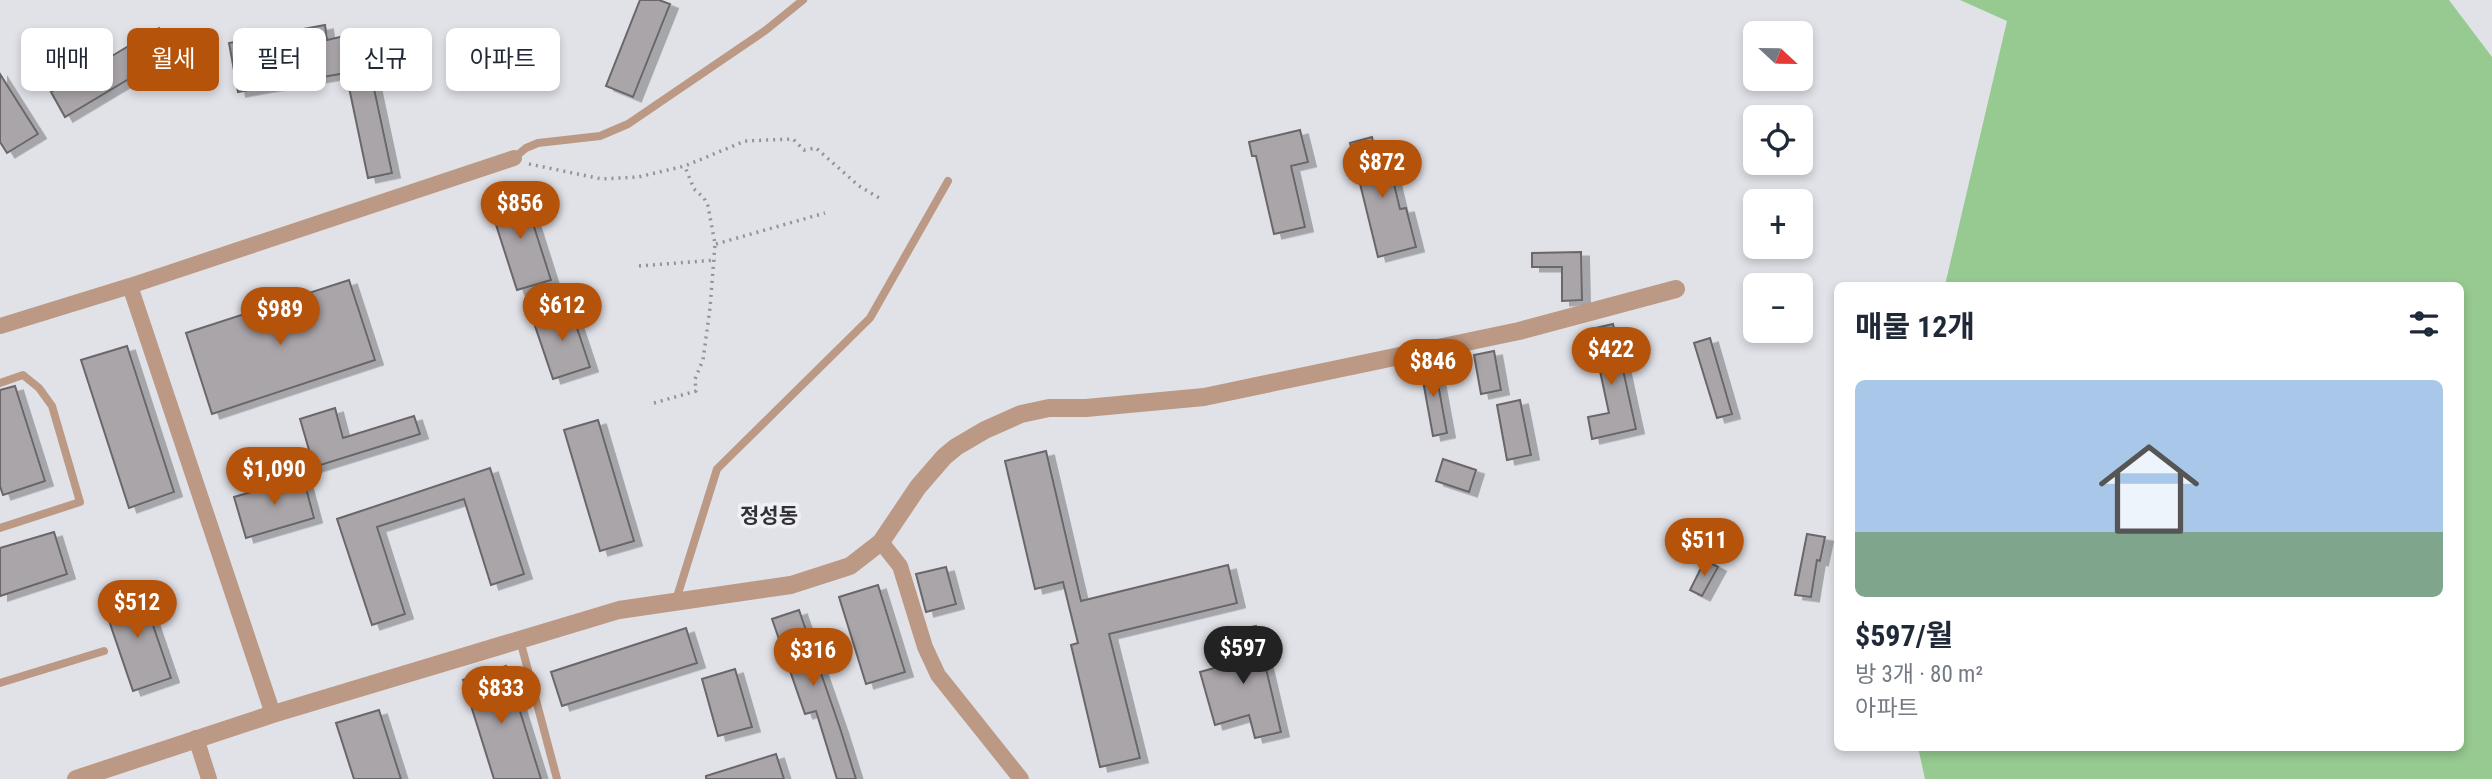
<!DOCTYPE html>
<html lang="ko">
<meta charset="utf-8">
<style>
:root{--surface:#fff;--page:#f2f2f3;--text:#1f2937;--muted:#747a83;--line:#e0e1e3;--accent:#b45309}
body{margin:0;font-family:"Roboto Condensed","Noto Sans KR",sans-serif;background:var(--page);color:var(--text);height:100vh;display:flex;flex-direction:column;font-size:26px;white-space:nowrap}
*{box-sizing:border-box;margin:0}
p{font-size:23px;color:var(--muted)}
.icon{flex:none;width:38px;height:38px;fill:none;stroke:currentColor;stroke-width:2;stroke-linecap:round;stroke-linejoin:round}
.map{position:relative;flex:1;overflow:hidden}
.sheet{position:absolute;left:1834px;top:282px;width:630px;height:469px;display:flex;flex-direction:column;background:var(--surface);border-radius:10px;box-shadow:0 4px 10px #0003}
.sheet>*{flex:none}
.hud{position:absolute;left:21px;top:28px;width:665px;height:63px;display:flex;gap:14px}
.needle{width:46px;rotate:112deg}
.fabs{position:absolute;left:1743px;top:21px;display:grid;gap:14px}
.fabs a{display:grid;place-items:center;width:70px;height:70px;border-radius:10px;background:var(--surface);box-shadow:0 4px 10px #0003;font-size:35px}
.price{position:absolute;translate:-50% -60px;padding:0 16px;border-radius:24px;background:var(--accent);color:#fff;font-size:23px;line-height:46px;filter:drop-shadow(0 2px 4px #0008)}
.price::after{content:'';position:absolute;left:50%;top:42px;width:21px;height:16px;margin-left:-10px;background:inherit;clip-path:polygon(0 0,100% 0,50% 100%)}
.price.active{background:#222;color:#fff}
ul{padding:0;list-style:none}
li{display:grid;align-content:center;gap:14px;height:371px;padding:0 21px}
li+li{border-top:2px solid var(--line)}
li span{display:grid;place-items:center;height:217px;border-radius:10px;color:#555}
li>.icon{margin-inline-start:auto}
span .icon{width:126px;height:126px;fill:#fffc;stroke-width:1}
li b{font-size:30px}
h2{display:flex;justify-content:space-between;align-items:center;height:84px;padding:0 21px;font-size:30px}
.pill{padding:0 24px;border-radius:10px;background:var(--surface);box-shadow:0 4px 10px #0003;font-size:24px;line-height:63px}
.pill.active{background:var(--accent);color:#fff}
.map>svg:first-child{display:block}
.green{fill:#96ca90}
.building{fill:#aaa5a9;stroke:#6a666a;stroke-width:2;filter:url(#shadow)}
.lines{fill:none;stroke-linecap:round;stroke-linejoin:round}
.path{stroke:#929397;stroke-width:3.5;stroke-dasharray:2 5;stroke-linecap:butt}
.service{stroke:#bb9985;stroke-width:8}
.minor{stroke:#bb9985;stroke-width:16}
.tertiary{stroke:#bb9985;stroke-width:18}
.labels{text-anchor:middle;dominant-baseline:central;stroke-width:7;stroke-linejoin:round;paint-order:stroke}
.neighbourhood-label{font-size:21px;font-weight:bold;fill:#313136;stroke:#efeff6}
</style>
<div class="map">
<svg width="2492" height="779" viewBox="0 0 2492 779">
<defs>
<filter id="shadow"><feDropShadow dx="8" dy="4.5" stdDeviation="0" flood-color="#0004"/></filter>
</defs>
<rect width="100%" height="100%" fill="#e1e2e8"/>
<path class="green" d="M1960 0H2449L2492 57V779H1925L1918 747H2460V285H1945L2007 21Z"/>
<path class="building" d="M640 0H659L670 4 633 97 606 86Z
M325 25 327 40 362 32 392 173 368 178 346 73 238 92 229 43Z
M159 28 174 52 65 117 51 92Z
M0 74 38 134 7 153 0 142Z
M1300 130 1308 162 1291 166 1305 227 1274 234 1256 156H1252L1249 142Z
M1372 137 1375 150 1385 147 1400 209 1406 208 1416 247 1378 257 1350 143Z
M523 192 551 280 517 290 489 203Z
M1581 252 1582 300 1562 301V267H1532V253Z
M349 280 375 360 212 414 186 333Z
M570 307 590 367 553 379 533 320Z
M1613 324 1636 429 1592 439 1588 417 1609 413 1591 329Z
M1710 338 1732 414 1717 418 1694 343Z
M127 346 174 492 129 508 81 360Z
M1494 351 1501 390 1481 394 1474 355Z
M1434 362 1447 433 1433 436 1420 364Z
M15 386 45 481 3 495 0 486V390Z
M1520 400 1531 455 1507 460 1497 405Z
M335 408 343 438 414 416 420 434 314 467 300 419Z
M598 420 634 541 600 551 564 430Z
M1046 451 1081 601 1228 565 1237 603 1109 634 1140 758 1100 767 1071 645 1078 643 1063 582 1035 589 1005 461Z
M1443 459 1476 470 1469 492 1436 481Z
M490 468 524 574 491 585 464 499 377 527 405 614 372 625 337 519Z
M303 477 314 518 246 538 234 497Z
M54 532 67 574 0 596V548Z
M1807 534 1825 537 1820 561 1817 560 1811 597 1795 595Z
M1705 560 1718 567 1702 596 1690 590Z
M946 567 956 604 926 612 916 574Z
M878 585 905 672 866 684 839 597Z
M141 590 171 678 133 691 103 603Z
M799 610 840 728 856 779H837L816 711 805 714 772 619Z
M1256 626 1281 732 1255 738 1249 715 1215 725 1200 672 1236 662 1229 632Z
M686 628 697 663 562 706 551 672Z
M506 666 541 779H494L463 680Z
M735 669 752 727 718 736 702 679Z
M379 710 401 779H354L336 723Z
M776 754 784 779H706V776Z"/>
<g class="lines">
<path class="path" d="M529 164 602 179 638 177 685 166 745 141 793 139 804 150 816 148 859 186 881 199
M716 244 825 213
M639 266 716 260
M654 403 696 391 695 379 703 360 710 308 715 244 708 206 704 198 694 189 685 167"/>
<path class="service" d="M514 158 526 148 538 143 600 136 628 124 766 30 803 0
M0 383 23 375 39 388 52 406 80 502 0 528
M676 600 717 469 870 318 948 181
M520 640 557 779
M0 683 104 651"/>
<path class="minor" d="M130 286 273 714
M0 326 130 286 514 158
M881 542 900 566 925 647 938 675 1021 779
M196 738 209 779"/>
<path class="tertiary" d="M76 779 273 714 619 610 791 585 850 566 881 542 918 487 944 457 956 447 985 430 1021 414 1049 408H1086L1204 397 1519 331 1676 289"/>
</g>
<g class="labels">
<g class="neighbourhood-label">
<text x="769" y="516">정성동</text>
</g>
</g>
</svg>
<div class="fabs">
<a><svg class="needle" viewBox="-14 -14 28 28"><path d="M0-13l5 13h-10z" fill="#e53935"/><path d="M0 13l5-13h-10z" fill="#747a83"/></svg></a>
<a><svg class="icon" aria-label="locate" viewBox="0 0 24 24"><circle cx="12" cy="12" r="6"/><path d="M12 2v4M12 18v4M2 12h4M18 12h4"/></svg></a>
<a>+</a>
<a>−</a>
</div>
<b class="price" style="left:1382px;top:200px">$872</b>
<b class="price" style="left:520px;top:241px">$856</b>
<b class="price" style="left:562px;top:343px">$612</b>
<b class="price" style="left:280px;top:347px">$989</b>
<b class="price" style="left:1611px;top:387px">$422</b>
<b class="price" style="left:1433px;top:399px">$846</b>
<b class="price" style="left:274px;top:507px">$1,090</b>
<b class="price" style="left:1704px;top:578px">$511</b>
<b class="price" style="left:137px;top:640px">$512</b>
<b class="price active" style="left:1243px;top:686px">$597</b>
<b class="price" style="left:813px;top:688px">$316</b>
<b class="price" style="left:501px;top:726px">$833</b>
<div class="hud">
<a class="pill">매매</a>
<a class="pill active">월세</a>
<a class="pill">필터</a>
<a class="pill">신규</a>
<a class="pill">아파트</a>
</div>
<section class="sheet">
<h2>매물 12개<svg class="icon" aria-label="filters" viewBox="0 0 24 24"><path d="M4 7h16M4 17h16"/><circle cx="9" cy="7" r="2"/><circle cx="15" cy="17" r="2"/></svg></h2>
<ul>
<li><span style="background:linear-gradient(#a9c7e8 70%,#7fa58c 0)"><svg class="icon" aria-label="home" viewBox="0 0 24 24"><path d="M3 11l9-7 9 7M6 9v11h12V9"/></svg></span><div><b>$597/월</b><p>방 3개 · 80 m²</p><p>아파트</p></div></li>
</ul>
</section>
</div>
